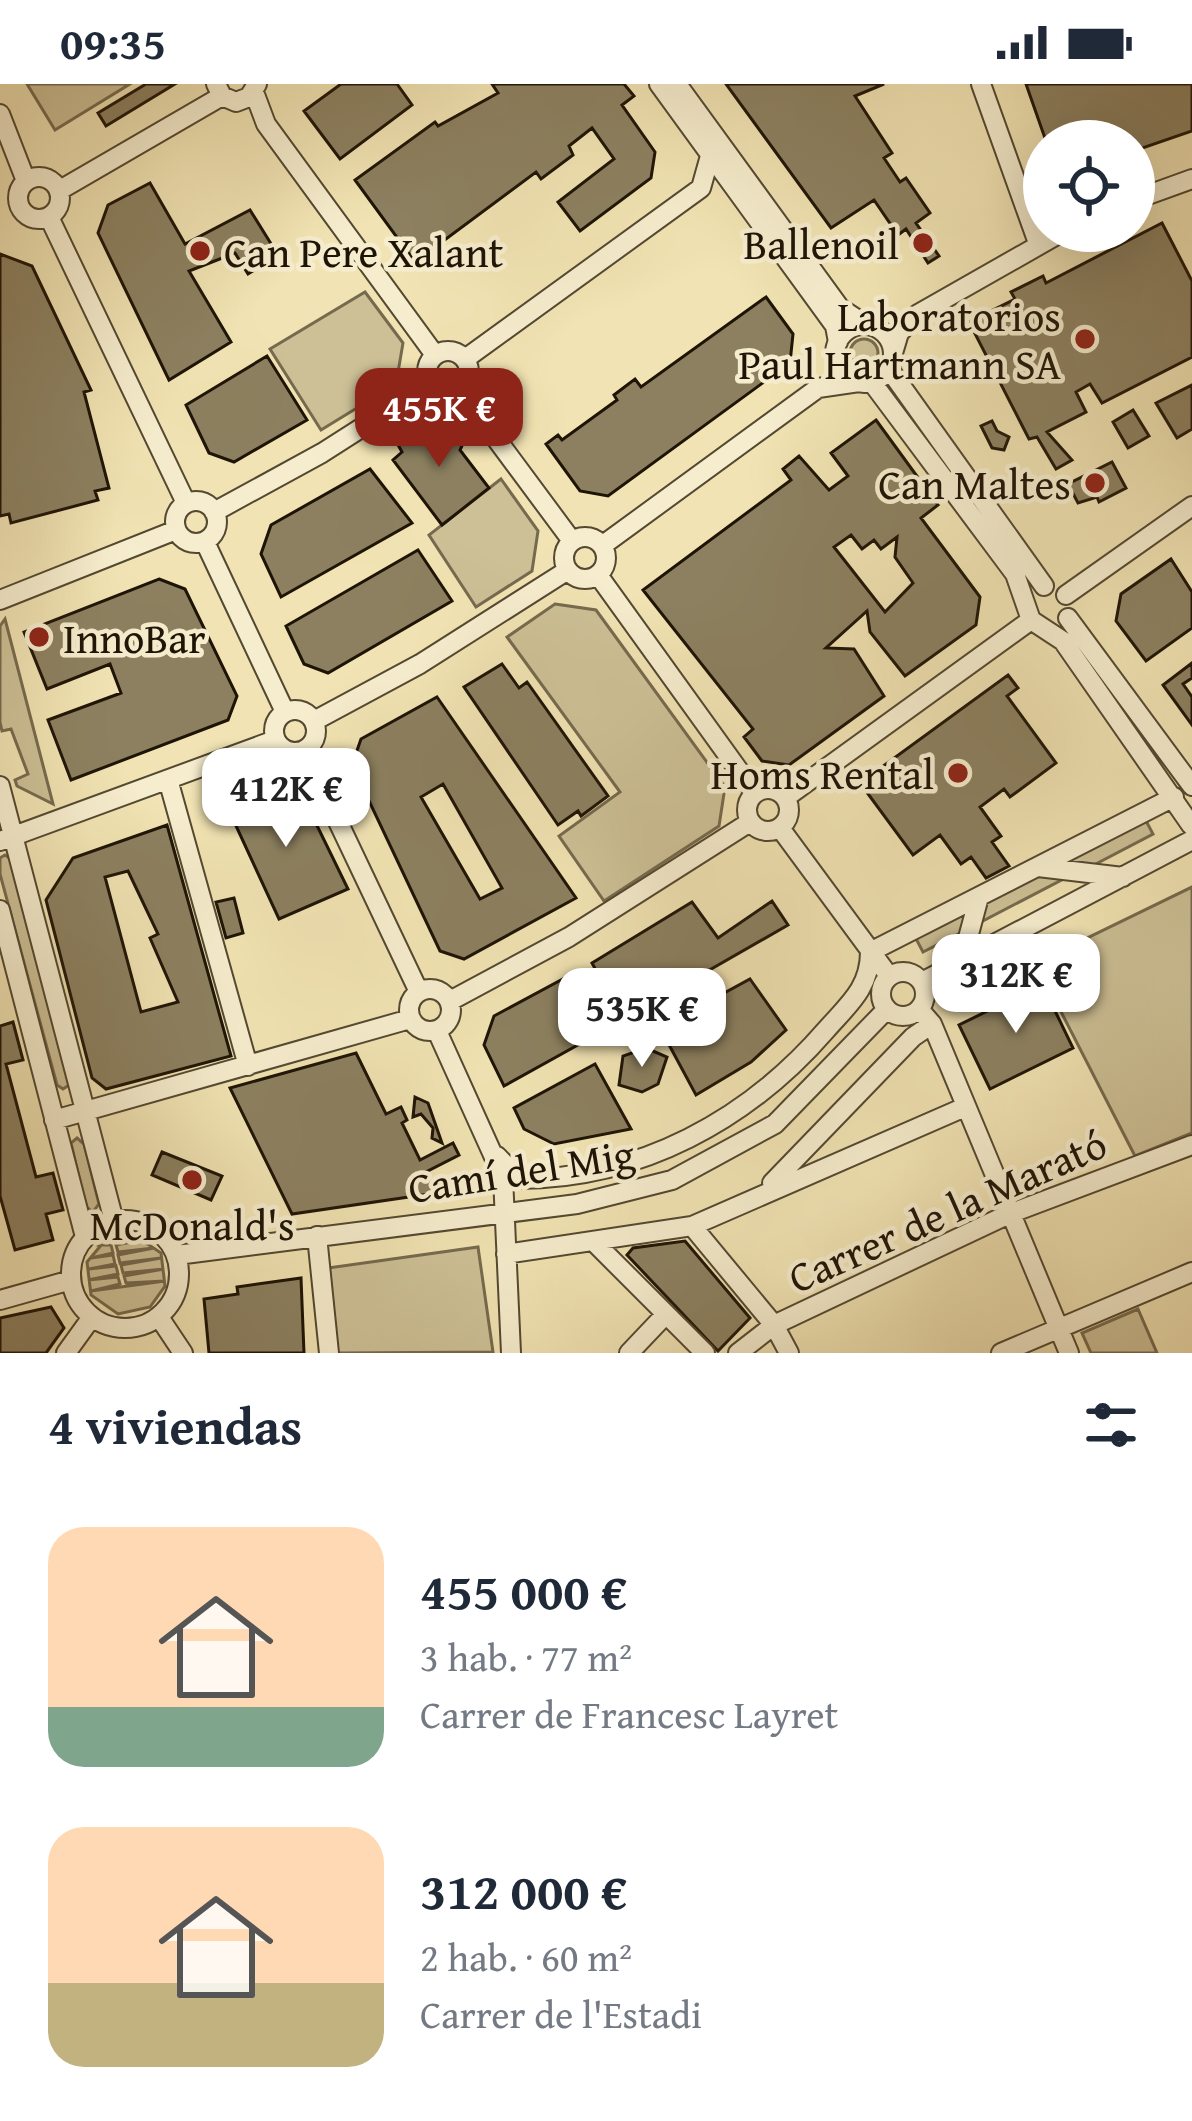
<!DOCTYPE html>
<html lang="es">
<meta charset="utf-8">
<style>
:root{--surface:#fff;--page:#f2f2f3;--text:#1f2937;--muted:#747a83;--accent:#8f2418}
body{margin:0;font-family:"Gentium Book Plus",serif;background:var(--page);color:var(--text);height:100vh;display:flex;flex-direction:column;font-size:45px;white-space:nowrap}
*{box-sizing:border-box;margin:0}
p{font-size:39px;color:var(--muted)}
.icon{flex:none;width:66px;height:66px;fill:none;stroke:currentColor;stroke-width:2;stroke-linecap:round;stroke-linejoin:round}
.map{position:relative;height:1269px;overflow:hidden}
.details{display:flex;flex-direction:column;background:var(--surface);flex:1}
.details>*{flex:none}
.tools{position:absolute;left:1023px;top:36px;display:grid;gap:24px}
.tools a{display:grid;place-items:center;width:132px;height:132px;border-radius:50%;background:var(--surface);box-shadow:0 12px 48px #0002;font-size:60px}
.price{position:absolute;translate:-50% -102px;padding:0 27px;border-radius:24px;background:#fff;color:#222;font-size:39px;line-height:78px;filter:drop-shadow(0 3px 6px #0008)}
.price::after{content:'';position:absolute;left:50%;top:72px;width:36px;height:27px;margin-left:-18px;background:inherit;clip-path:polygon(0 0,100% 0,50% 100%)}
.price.current{background:var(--accent);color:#fff}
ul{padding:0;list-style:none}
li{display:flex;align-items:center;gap:36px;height:300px;padding:0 48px}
li span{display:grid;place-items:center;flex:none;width:336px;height:240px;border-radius:36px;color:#555}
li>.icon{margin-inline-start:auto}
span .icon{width:144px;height:144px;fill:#fffc;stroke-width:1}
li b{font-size:51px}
h2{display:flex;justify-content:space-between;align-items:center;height:144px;padding:0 48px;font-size:51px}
.status{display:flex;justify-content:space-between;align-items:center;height:84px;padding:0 60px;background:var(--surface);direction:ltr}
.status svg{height:33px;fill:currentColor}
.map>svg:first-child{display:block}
.green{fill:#cdc096;stroke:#766a4e;stroke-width:3;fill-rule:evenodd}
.building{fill:#8c8060;stroke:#1e1406;stroke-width:3;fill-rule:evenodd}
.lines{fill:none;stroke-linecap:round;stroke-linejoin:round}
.minor-casing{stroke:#534831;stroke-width:22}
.minor{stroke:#f6edce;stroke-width:18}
.poi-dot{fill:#8f2418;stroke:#f6edce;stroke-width:4.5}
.labels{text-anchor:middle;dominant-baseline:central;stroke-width:9;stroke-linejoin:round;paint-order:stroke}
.poi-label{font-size:42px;fill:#1e1406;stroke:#f6edce;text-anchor:end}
.street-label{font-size:42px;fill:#1e1406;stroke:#f6edce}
</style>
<div class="status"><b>09:35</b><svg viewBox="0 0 49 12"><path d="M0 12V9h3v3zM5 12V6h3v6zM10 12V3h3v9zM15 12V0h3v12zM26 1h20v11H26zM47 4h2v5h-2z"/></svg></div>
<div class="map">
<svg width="1192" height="1269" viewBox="0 0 1192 1269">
<rect width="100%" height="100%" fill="#f1e3b3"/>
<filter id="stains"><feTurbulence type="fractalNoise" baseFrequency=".00167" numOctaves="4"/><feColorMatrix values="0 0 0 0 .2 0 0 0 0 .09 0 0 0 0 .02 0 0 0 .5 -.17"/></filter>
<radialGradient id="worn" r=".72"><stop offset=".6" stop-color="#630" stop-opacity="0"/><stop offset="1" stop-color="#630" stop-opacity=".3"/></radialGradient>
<path class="green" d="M27 0H130L55 46Z
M365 208 403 259 396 300 321 346 270 265Z
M850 269a14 14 0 1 1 28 0a14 14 0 1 1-28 0Z
M501 395 538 447 532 487 476 523 429 451Z
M555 520 596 526 725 703 719 742 604 817 559 752 620 708 507 553Z
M5 535 53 720 17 702 15 696 28 690 11 645 2 647 0 638V542Z
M1144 733 1153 750 1090 783 1054 779Z
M5 771 11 775 69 1001 63 1005 57 1001 0 790V774Z
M1037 787 1073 790 977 840 984 816Z
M1192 803V1049L1135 1072 1036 879Z
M973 821 966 846 923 868 914 851Z
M77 1054 84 1060 99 1120 93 1128 86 1123 71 1059Z
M133 1150 161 1169 165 1202 150 1223 118 1230 91 1211 87 1178 108 1153ZM113 1154 142 1156 116 1161 118 1168 154 1164 118 1171 120 1179 161 1174 121 1181 123 1189 164 1185 124 1192 126 1199 165 1197 91 1207 120 1200 118 1193 88 1196 118 1190 116 1182 89 1185 115 1180 113 1171 91 1174 113 1169 111 1161H101Z
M478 1163 493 1268 337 1269 328 1184Z
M1138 1225 1157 1269H1091L1082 1249Z"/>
<path class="building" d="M146 0H175L106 42 98 29Z
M341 0H397L412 21 340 75 304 27Z
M492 0H624L634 12 622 21 655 68 651 94 580 147 558 118 614 75 592 44 569 62 573 71 541 95 536 88 415 178 355 96 435 38 438 42 498 9Z
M726 0H884L855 12 892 69 884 74 900 98 906 94 930 129 916 139 939 172 928 179 906 145 898 151 874 116 831 144Z
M1026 0H1192V47L1134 67V57H1046Z
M150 99 185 160 250 126 278 171 248 190 235 169 189 187 231 258 169 296 98 149 108 121Z
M1162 139 1192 197V273L1102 319 1090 300 1076 308 1086 328 1047 348 1072 376 1056 385 1037 353 1029 355 969 238 1015 215 1011 208 1043 192 1046 199Z
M0 170 32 182 91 306 84 308 109 404 95 407 98 416 11 439 9 430 0 432Z
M766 213 793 250 790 279 608 412 580 407 546 360 558 351 562 356 617 316 614 311 635 295 641 303Z
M267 272 307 336 234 378 209 369 186 321Z
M1192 301V345L1177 354 1156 319Z
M1133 326 1149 352 1128 364 1113 338Z
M876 336 938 421 921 434 980 513 976 541 905 592 870 548 867 527 826 564 854 565 884 612 789 681 762 677 744 653 753 645 643 506 791 396 783 385 799 372 829 406 848 392 831 369ZM851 451 862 465 874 456 881 465 897 453 895 473 913 499 885 528 834 463Z
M992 337 997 347 1009 353 1004 366 992 364 981 342Z
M440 342 467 351 460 366 489 404 442 441 393 376 402 368 397 359 404 348Z
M1112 378 1126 404 1099 418 1097 413 1078 419 1068 400Z
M370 385 412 439 281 513 261 470 271 441Z
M418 466 452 517 328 589 304 580 286 542Z
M1171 475 1192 508V544L1146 577 1116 537 1121 510Z
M159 495 185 505 237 612 228 636 71 696 48 636 121 609 110 580 47 605 24 548Z
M1192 579V594L1183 600 1192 613V641L1163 601Z
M502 580 519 604 527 598 608 712 581 732 578 727 558 741 464 603Z
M1008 591 1018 604 1007 612 1056 679 1010 713 1004 705 980 723 1001 752 992 758 1009 782 986 794 971 773 961 780 940 751 913 771 860 699Z
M437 613 576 814 464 875 440 867 352 681 361 655ZM443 700 502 804 480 815 421 713Z
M258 703 307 721 348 805 279 835 225 718Z
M167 741 231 972 106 1005 92 994 46 816 73 774ZM128 787 158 850 150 854 178 918 141 928 105 793Z
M234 814 243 849 226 854 216 818Z
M772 817 788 841 631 931 619 929 592 879 692 818 718 854Z
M574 889 600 934 594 952 504 1002 484 961 494 932Z
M750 895 786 946 751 978 696 1011 660 944Z
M1042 900 1073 964 990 1005 959 941Z
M13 938 23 976 6 980 36 1093 53 1089 63 1126 46 1130 53 1156 15 1166 0 1112V942Z
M646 964 667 973 658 1000 642 1008 619 1001 623 972Z
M356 969 386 1030 401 1023 407 1036 402 1039 420 1076 453 1059 459 1071 426 1088 436 1109 292 1130 230 1004Z
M595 980 631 1045 554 1060 524 1045 514 1024Z
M415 1013 428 1019 442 1059 432 1054 433 1044 421 1030 413 1033Z
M162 1068 222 1092 211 1116 152 1091Z
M685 1157 750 1234 718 1267 627 1171 633 1164Z
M301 1194 304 1269H209L204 1215 238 1210 237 1203Z
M51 1223 64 1244 46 1269H0V1234Z"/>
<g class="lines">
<g class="minor-casing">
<path id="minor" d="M216 0 222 12 236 18 249 13 257 0
M659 0 835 242 838 258
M677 0 840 224 866 241
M981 0 1038 159
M254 8 266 40 435 271
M0 30 26 97
M18 114a21 21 0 1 1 42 0a21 21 0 1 1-42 0Z
M60 106 222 12
M1134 116 1192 95
M49 133 186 419
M835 270a29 29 0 1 1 58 0a29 29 0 1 1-58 0Z
M427 288a21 21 0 1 1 42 0a21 21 0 1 1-42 0Z
M893 269 899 249 918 230 1064 147
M465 275 701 104 710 72
M889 285 1044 502
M871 297 1015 490 1031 536 1063 557 1191 741
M460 306 572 457
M175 438a21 21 0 1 1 42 0a21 21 0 1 1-42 0Z
M214 428 322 369 430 300
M564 474a21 21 0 1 1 42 0a21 21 0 1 1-42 0Z
M205 458 285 628
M603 461 818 304 859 298
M598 491 755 709
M1066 511 1192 422
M0 516 176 446
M1068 534 1192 702
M274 647a21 21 0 1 1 42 0a21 21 0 1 1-42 0Z
M314 637 420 580 568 486
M304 666 419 908
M169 699 248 982
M0 702 114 1137
M747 726a21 21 0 1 1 42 0a21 21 0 1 1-42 0Z
M785 714 1031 536
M780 744 889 892
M0 757 275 656
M1038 783 1123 793
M0 826 85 1153
M962 876 979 813
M881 910a22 22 0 1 1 44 0a22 22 0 1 1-44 0Z
M922 898 1192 756
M409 926a21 21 0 1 1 42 0a21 21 0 1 1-42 0Z
M450 917 569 853 750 738
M919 925 932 940 1069 1269
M437 947 503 1093 511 1269
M54 1036 410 935
M497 1072 519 1095C640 1095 748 1036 826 946 848 921 870 904 870 868L1174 713
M772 1099 913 953 932 940
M71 1190a54 54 0 1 1 108 0a54 54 0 1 1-108 0Z
M692 1142 774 1241 789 1269
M317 1152 329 1269
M596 1160 705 1269
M506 1170 692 1142 965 1023
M177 1171 577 1120 672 1096 775 1040 887 925
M0 1216 71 1196
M159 1233 183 1269
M66 1269 92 1233
M629 1269 666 1230
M738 1269 774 1241 1009 1130 1192 1061
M1001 1269 1192 1188"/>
</g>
<use href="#minor" class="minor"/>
</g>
<g class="poi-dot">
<circle cx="923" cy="159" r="12"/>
<circle cx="200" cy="167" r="12"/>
<circle cx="1085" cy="255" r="12"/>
<circle cx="1095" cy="399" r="12"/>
<circle cx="39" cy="553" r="12"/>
<circle cx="958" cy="689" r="12"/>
<circle cx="192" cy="1096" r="12"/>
</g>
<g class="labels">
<g class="poi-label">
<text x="899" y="159">Ballenoil</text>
<text x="224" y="167" text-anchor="start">Can Pere Xalant</text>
<text x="1061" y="231">Laboratorios<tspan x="1061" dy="48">Paul Hartmann SA</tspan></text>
<text x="1071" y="399">Can Maltes</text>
<text x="63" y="553" text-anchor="start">InnoBar</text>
<text x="934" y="689">Homs Rental</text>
<text x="192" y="1140" text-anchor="middle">McDonald's</text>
</g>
<g class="street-label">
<text transform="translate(521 1086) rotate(-9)">Camí del Mig</text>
<text transform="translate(947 1126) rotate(-24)">Carrer de la Marató</text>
</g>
</g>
<rect width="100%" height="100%" filter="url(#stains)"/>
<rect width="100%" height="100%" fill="url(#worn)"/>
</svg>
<div class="tools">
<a><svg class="icon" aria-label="locate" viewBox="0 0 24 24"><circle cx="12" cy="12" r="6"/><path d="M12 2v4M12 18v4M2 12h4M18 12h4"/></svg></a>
</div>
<b class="price current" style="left:439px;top:386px">455K €</b>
<b class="price" style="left:286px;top:766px">412K €</b>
<b class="price" style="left:1016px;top:952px">312K €</b>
<b class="price" style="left:642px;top:986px">535K €</b>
</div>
<section class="details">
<h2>4 viviendas<svg class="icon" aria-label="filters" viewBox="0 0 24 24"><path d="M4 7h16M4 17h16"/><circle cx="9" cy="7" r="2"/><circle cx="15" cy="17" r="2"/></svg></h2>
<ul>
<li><span style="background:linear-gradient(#ffd9b3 75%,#7fa58c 0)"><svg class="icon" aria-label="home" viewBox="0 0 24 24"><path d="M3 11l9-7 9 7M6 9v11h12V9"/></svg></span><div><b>455 000 €</b><p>3 hab. · 77 m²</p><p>Carrer de Francesc Layret</p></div></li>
<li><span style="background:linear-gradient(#ffd9b3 65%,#c2b280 0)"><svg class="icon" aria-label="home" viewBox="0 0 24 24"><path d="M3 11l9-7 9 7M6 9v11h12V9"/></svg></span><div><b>312 000 €</b><p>2 hab. · 60 m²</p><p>Carrer de l'Estadi</p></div></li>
</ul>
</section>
